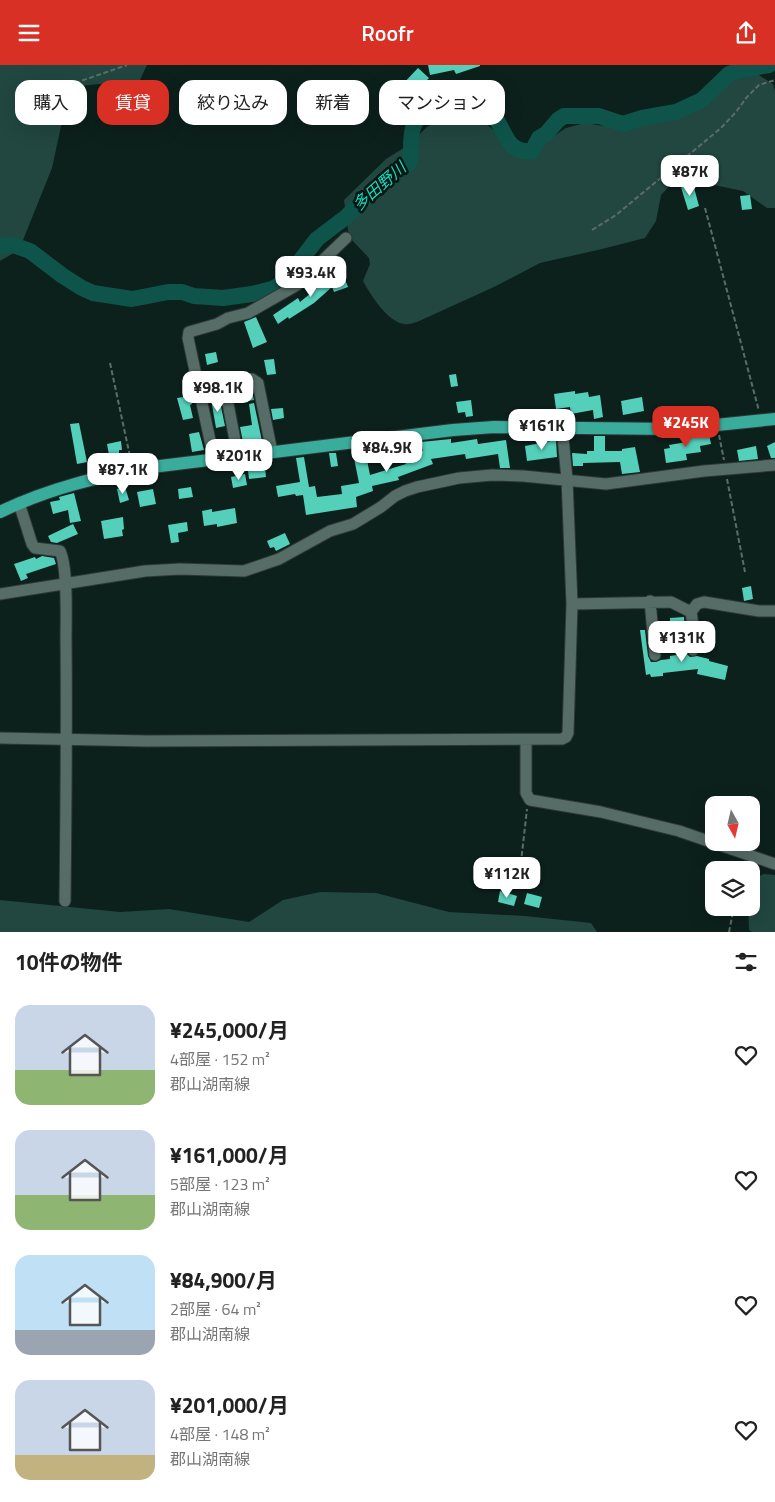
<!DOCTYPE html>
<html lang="ja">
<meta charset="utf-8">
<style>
:root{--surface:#fff;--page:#f6f6f6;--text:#222;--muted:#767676;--accent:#d93025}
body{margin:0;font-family:"Titillium Web","Noto Sans JP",sans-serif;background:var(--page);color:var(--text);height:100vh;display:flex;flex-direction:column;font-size:19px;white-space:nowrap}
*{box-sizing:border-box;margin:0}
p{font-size:16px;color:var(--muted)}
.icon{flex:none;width:28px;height:28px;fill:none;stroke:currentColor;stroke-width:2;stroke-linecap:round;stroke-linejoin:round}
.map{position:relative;height:867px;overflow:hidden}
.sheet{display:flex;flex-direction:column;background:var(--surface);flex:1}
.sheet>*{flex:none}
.guide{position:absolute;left:15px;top:15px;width:500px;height:45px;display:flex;gap:10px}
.needle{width:32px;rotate:172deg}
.buttons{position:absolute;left:705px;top:731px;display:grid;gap:10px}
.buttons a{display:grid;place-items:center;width:55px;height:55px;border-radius:10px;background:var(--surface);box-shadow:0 5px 20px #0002;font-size:25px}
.price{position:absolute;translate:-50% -42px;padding:0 11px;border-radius:10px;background:#fff;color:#222;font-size:16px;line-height:32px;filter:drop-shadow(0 1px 2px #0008)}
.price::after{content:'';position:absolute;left:50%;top:30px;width:15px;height:11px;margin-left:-8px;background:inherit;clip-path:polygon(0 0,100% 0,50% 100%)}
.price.current{background:var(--accent);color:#fff}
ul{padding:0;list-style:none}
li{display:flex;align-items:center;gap:15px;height:125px;padding:0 15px}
li span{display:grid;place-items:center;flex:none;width:140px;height:100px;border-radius:15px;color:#555}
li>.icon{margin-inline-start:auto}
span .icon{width:60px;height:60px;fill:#fffc;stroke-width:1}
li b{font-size:21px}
h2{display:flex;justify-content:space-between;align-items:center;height:60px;padding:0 15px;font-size:21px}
.chip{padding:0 18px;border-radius:15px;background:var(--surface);box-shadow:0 5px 20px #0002;font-size:18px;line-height:45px}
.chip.current{background:var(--accent);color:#fff}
header{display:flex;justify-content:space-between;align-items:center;height:65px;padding:0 15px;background:var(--accent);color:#fff;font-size:22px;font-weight:600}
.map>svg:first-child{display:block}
.forest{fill:#214740}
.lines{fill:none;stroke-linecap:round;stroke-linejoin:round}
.river{stroke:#0e544a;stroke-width:16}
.building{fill:#54cfba}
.minor-casing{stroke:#2e3836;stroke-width:13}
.major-casing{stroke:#2e3836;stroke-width:14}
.path{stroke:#5c6d69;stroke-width:2;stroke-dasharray:5 2.5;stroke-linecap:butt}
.minor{stroke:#566c67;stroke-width:11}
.major{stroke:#3aac9b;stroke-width:12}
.labels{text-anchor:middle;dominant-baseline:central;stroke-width:5;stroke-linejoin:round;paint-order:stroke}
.water-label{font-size:16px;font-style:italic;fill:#18ddc3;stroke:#041713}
</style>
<header><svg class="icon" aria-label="menu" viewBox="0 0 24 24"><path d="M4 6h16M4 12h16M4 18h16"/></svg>Roofr<svg class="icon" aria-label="share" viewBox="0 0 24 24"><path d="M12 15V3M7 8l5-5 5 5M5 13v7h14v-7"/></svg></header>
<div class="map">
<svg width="775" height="867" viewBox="0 0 775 867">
<rect width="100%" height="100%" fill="#0c201c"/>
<path class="forest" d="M0 0H147L140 15 80 21 66 38 52 103 19 185 0 196Z
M754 7 773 19 775 26V143H767L743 126 714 120 695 106 679 111 661 130 656 156 645 173 602 184 540 198 494 222 417 257C413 258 408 260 405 259 388 258 370 229 363 216L370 199 369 193 349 172 344 135 386 94 410 79 427 62 445 52 472 48 509 77 542 79 566 63 585 58 604 61 661 57 737 13Z
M764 809 775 810V867H752L749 865 748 843 751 842V815Z
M320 827 376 828 449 847 525 851 591 858 597 867H0V835L120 847 169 844 249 857 283 835Z"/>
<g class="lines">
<path class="river" d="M0 181 13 180 30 186 63 211 82 223 93 228 132 234 168 227H182L194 231 223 233 252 229 272 224 283 218 317 174 346 152 384 116 409 98C413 86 409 72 414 60 419 49 436 31 449 34 455 35 460 40 467 41 475 41 482 39 489 45 505 59 504 90 532 86L539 73 546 69 558 55 564 51H599L623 59 642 53 676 47 702 35 729 9 740 5 769 0"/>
</g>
<path class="building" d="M428 0H480V1L456 9 454 5 430 10Z
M418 3 429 13 411 32 400 22Z
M693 119 699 141 688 145 681 122Z
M750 130 752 144 742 145 740 131Z
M343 209 348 222 334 227 332 222 314 238 289 254 288 252 278 259 273 250 298 233 300 237 327 215Z
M256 252 267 277 253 283 244 257Z
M216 287 218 297 207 300 205 289Z
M274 294 276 309 267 310 264 295Z
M456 309 458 321 451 322 449 310Z
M251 323 254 335 235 338 233 326Z
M575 326V329L588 327 589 332 600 330 603 352 594 354 593 345 571 349 570 342 556 344 554 329Z
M191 331 192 339 190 340 193 353 183 355 177 333Z
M219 332 225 361 216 363 211 334Z
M642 332 644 346 623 350 621 336Z
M471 335 473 351 466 352 465 347 458 348 456 337Z
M254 338 262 376 256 377 255 374 243 377 240 362 252 360 249 339Z
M283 343 284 353 273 355 271 344Z
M79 358 87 397 77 399 70 359Z
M199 367 204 385 192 387 189 369Z
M709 369 711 379 700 381 701 387 686 389 687 395 666 398 664 384 670 383 669 380 687 377 686 371Z
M594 371H605V386H622V384L635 382 640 407 622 409 620 397 583 398V401H573L572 388 587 389V386H594Z
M451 374V378L477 374 478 379 506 375 510 403H500L498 389 466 394 465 389 431 394 433 399 398 412 399 415 372 421 373 426 356 432 357 442 306 450 303 430 296 431 295 429 278 432 276 421 300 417 296 393 304 392 309 422 315 421 317 432 342 429 341 421 359 418 353 388 365 385 370 410 406 399 404 393 423 386 421 377Z
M556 375 557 392 527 396 525 381Z
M121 376 122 385H119V388L109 390 107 379Z
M775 377V393H771L767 381Z
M756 381 758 394 739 396 737 385Z
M329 388H336L338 401 331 402Z
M265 403 266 412 249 414 248 405Z
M245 409 247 420 233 423 231 412Z
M125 422 129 435 120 438 117 424Z
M191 422 193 432 179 434 178 424Z
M153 424 156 439 140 442 137 427Z
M74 428 81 456 70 458 68 445 53 449 50 437 60 435 59 432Z
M235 443 237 458 217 462V459L204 461 202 446 212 444V447Z
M123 452 124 464 122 465 123 471 104 474 101 456Z
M187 457 188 466 178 468 179 477 171 478 168 460Z
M73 459 78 469 57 478 51 477 48 471Z
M285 468 290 479 276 486 274 482 270 483 267 476Z
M42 491 54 493 56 499 26 509 28 513 21 516 14 499 35 492 36 494Z
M751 521 753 534 744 536 742 523Z
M684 552 685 568 661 569 660 561 670 560V553Z
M640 565H645L648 591 651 597H656L661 595 670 594V591L682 589 680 570H686L687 589 690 592 697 591 709 594V596L728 601 725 615 697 609 698 604 663 608V611L651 612 650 609 646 610Z
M500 826 517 831 514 841 498 837Z
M527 828 542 832 539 843 524 839Z"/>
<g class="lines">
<g class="minor-casing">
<path id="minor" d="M238 391 225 323 228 319 252 314 258 318 272 387
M214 394 188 273 189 267 217 259 228 253 248 248 297 220 346 173
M19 438 32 479 35 483 60 486C68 502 66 553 66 573 67 661 66 748 65 836
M0 529 145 506 180 504 244 506 279 494 330 466 353 459 381 442 395 431 405 426 417 422 459 413 492 410 523 411 606 419 704 406 775 400
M650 536 655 590
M572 539 671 537 691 547 693 560V585
M691 547 697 539 704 537 759 546H775
M0 673 147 676 562 674 566 672 568 668 572 539 567 414 562 362
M526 675V728L530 735 601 747 679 766 775 799"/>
</g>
<g class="major-casing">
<path id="major" d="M0 447C50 423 97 412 152 402L453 365 494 362 677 364 775 354"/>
</g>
<path class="path" d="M75 18 127 0
M705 143 759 346
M592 165 616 150 721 63 736 47 747 32 759 20 775 15
M110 298 131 396
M719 370 724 395
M727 414 745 507
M520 806 527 744
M729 867 734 842"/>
<use href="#minor" class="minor"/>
<use href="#major" class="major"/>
</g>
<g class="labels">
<g class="water-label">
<text transform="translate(379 121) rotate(-41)">多田野川</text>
</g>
</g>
</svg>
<div class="buttons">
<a><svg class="needle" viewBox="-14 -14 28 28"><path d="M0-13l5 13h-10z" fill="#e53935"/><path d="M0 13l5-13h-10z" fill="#767676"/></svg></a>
<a><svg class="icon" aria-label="layers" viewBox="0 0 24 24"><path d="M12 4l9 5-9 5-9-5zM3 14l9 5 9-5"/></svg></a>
</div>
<b class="price" style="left:690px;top:132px">¥87K</b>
<b class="price" style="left:311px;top:233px">¥93.4K</b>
<b class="price" style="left:218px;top:348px">¥98.1K</b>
<b class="price current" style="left:686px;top:383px">¥245K</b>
<b class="price" style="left:542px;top:386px">¥161K</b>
<b class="price" style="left:387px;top:408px">¥84.9K</b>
<b class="price" style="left:239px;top:416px">¥201K</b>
<b class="price" style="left:123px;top:430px">¥87.1K</b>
<b class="price" style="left:682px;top:598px">¥131K</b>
<b class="price" style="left:507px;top:834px">¥112K</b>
<div class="guide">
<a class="chip">購入</a>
<a class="chip current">賃貸</a>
<a class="chip">絞り込み</a>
<a class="chip">新着</a>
<a class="chip">マンション</a>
</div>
</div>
<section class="sheet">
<h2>10件の物件<svg class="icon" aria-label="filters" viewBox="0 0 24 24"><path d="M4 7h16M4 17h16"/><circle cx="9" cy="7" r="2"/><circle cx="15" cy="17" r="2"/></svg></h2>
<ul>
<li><span style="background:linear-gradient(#c9d6e8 65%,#8fb573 0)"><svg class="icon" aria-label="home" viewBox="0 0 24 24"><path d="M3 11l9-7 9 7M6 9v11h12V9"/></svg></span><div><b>¥245,000/月</b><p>4部屋 · 152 m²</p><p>郡山湖南線</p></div><svg class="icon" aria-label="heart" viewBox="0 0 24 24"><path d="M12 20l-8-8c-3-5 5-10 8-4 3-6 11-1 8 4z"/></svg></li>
<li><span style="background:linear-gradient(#c9d6e8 65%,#8fb573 0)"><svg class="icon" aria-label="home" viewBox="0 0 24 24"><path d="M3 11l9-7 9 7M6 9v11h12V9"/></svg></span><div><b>¥161,000/月</b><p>5部屋 · 123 m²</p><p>郡山湖南線</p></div><svg class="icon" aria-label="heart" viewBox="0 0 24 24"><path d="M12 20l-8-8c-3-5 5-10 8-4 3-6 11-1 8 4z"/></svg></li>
<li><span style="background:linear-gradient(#bfe0f5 75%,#9aa5b1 0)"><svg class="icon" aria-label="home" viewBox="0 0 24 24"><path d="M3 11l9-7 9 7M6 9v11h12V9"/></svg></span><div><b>¥84,900/月</b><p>2部屋 · 64 m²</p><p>郡山湖南線</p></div><svg class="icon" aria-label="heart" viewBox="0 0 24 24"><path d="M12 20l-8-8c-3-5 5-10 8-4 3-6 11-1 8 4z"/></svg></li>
<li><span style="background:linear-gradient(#c9d6e8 75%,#c2b280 0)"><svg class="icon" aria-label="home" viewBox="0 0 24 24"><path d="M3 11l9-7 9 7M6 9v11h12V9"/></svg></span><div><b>¥201,000/月</b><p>4部屋 · 148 m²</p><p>郡山湖南線</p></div><svg class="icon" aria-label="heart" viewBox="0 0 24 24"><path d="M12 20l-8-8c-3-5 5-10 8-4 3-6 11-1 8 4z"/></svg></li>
</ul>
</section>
